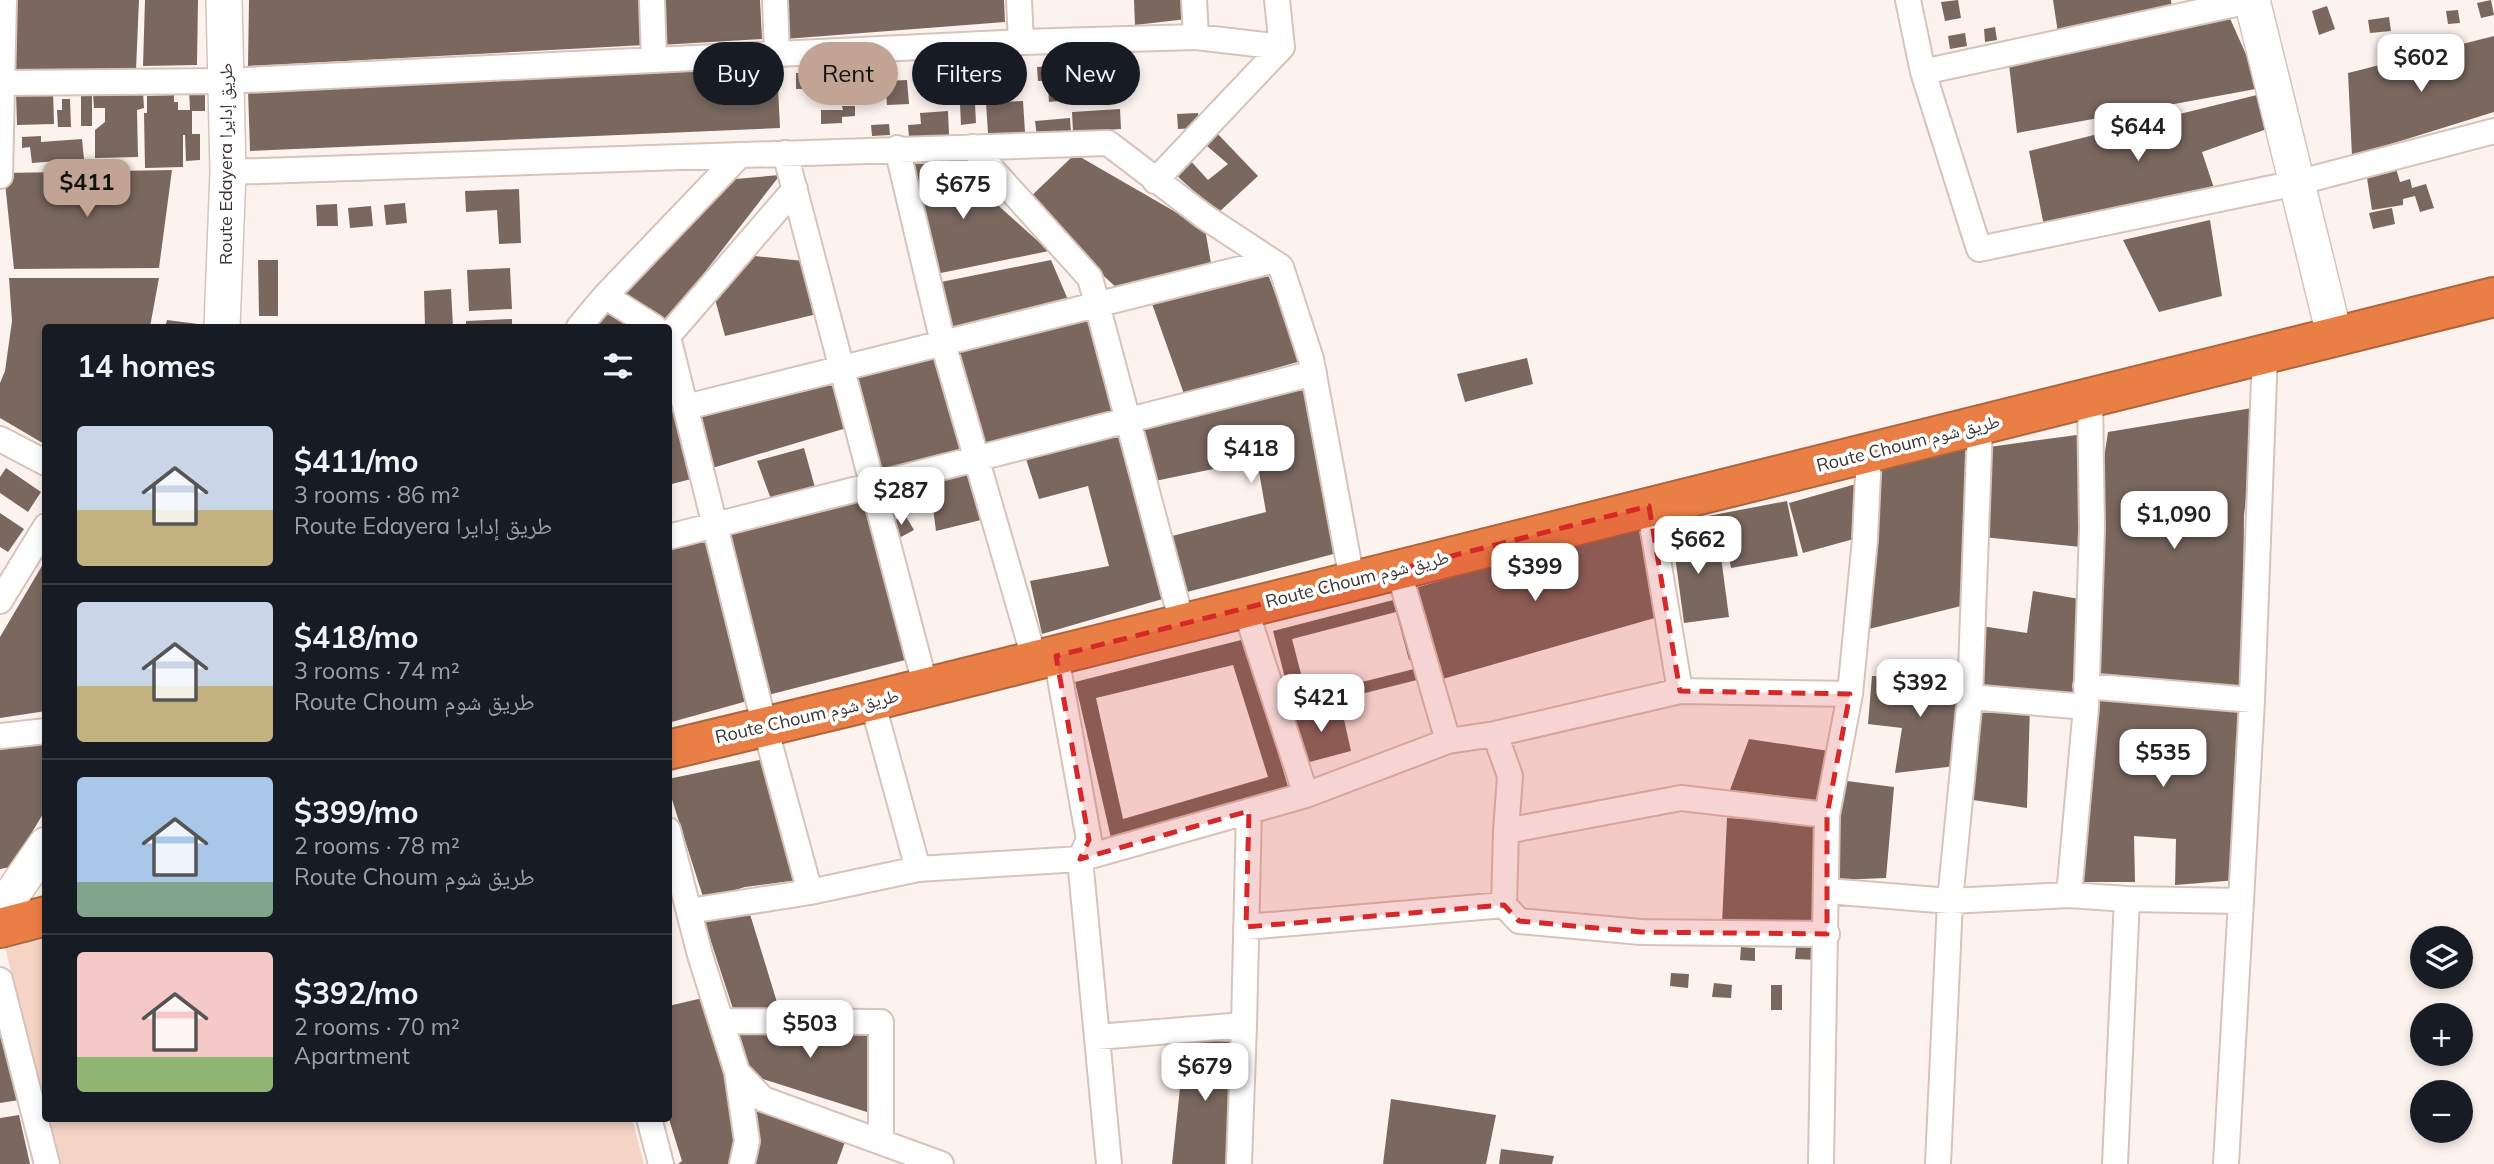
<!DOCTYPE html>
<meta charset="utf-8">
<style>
:root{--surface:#171b24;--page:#20242c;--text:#f1f3f6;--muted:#9ea1a6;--line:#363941;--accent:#c2a494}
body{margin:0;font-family:Mulish,"Noto Naskh Arabic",sans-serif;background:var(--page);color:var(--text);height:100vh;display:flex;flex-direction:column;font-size:26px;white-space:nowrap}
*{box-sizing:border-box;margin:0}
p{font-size:23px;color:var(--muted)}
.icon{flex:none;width:38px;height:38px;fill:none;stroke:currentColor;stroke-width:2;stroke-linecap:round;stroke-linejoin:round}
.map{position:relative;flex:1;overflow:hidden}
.details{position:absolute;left:42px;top:324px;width:630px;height:798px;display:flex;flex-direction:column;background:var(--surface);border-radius:7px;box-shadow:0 4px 10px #0003}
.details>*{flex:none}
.top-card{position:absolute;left:693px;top:42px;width:665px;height:63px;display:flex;gap:14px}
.fabs{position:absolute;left:2410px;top:926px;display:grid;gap:14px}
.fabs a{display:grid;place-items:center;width:63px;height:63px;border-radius:50%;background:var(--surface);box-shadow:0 4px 10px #0003;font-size:35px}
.price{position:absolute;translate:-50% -60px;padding:0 16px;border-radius:14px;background:#fff;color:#222;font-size:23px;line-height:46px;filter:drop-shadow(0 2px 4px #0008)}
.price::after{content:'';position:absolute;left:50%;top:42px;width:21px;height:16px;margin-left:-10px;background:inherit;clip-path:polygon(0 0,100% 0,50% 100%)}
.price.active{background:var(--accent);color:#111}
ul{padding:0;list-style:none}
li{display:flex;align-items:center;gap:21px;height:175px;padding:0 35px}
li+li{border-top:2px solid var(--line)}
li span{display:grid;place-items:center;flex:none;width:196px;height:140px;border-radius:7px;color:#555}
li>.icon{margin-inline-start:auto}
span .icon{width:84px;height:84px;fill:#fffc;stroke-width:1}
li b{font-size:30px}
h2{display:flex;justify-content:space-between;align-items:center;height:84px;padding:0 35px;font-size:30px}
.pill{padding:0 24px;border-radius:32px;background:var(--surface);box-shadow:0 4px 10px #0003;font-size:24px;line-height:63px}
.pill.active{background:var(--accent);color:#111}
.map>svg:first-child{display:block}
.green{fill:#f4d4c5}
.building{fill:#7a685f;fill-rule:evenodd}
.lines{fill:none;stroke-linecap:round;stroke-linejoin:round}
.street-casing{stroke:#d7c3ba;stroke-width:28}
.secondary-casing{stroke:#d7c3ba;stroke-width:38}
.highway-casing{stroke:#ad653f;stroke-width:42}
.street{stroke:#fff;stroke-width:24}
.secondary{stroke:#fff;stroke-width:35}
.highway{stroke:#ea7f46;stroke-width:38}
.marked{fill:#d62828;fill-opacity:0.2;stroke:#d62828;stroke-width:5;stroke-dasharray:14 9;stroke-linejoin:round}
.labels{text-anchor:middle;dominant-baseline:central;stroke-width:7;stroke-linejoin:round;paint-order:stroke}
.street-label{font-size:18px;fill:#3c3431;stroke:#fff}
</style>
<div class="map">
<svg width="2494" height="1164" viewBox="0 0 2494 1164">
<rect width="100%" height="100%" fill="#fcf3ef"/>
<path class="green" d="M45 932V1105L3 940Z
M49 1118H632L644 1164H61Z"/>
<path class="building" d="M9 0H139L136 70 3 69Z
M145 0H198L197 65 143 66Z
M249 0H642L645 45 248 66Z
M657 0H760L762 39 660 45Z
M786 0H1004L1005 22 785 39Z
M1134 0H1187V19L1135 25Z
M1958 0 1961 18 1945 21 1941 2Z
M2053 0H2171L2173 15 2058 33Z
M2491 0 2494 15 2481 18 2477 3Z
M2327 6 2335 29 2319 35 2312 11Z
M2458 10 2460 23 2448 24 2446 11Z
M2228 14 2261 88 2017 133 2008 56Z
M2389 17 2391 31 2370 33 2368 20Z
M1995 27 1997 40 1985 42 1984 29Z
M1965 33 1967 46 1950 49 1948 36Z
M2494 36V112L2352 156 2348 73Z
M1110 62 1111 77 1038 81 1037 67Z
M777 67 780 128 250 151 248 90Z
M950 70H983V84L951 85Z
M834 72V88L796 89V73Z
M907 80 909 104 887 105 885 81Z
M1072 86 1073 100 1049 102 1048 88Z
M189 90H205V111H192V134H200V160L186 161 185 135H183V167L145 168 144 113H147V96L174 95V102H178V110H190Z
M53 91 54 124 17 125 16 93Z
M143 92 144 108 137 110 138 157 95 158V130L105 122V108H94L93 94Z
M81 93H92V126H81Z
M2261 94 2267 129 2202 152 2215 191 2045 231 2029 151Z
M62 99H70L71 127H58L57 110H62Z
M1023 101 1025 132 988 134 986 102Z
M975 104 976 123 961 125 960 105Z
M842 106H855V116L842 117V123L821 124V110H843Z
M1120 109 1121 129 1073 132 1072 112Z
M948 111 949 135 909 137 908 125 921 124 920 113Z
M1198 113 1199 128 1178 129 1177 114Z
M1070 118 1071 133 1037 137 1035 121Z
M889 124 890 135 872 136 871 125Z
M1213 129 1258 176 1218 213 1175 174 1188 158 1208 180 1228 164 1200 140Z
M41 136V142L82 139 84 159 32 163 30 147 22 148V137Z
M1075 154 1205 229 1212 269 1118 289 1024 203Z
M903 163 953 165 1049 251 931 275Z
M2395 165 2400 182 2410 179 2412 188 2426 184 2434 208 2420 212 2415 196 2403 199V205L2372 210 2367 178Z
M172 170 159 268 14 269 4 173Z
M780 175 664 325 620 291 724 180Z
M519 189 521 243 499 244 497 210 466 212 465 191Z
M405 203 407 223 386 225 384 205Z
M337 204 338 226H317L316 205Z
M371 206 373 226 350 228 348 208Z
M2392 208 2395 224 2373 229 2369 213Z
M2210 220 2222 296 2159 312 2123 240Z
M755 256 804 261 813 315 725 336 715 299Z
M258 260H278V316H259Z
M1051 260 1072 309 945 331 931 284Z
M510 268 512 309 469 311 467 270Z
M1267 272 1301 361 1184 394 1150 298Z
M9 278H159L150 327H46V445L0 418V383L5 371 12 321Z
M451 289 453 327H425L424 291Z
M612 305 644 327H594Z
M1093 317 1116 415 979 446 950 349Z
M512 319V327H466V321Z
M167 320 198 324V327H165Z
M940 357 963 453 873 474 848 379Z
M1527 358 1533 384 1465 402 1457 374Z
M833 379 850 427 709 469 693 413Z
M1307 384 1345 551 1183 593 1172 536 1266 512 1257 460 1150 482 1137 426Z
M668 387 695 478 668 485Z
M2258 407 2244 515 2242 688 2093 678 2100 484 2108 432Z
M1120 429 1166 598 1042 634 1030 581 1109 566 1088 486 1039 499 1024 453Z
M2084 434 2081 547 1983 537 1989 447Z
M804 448 816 491 772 502 757 461Z
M1969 448 1965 605 1869 629 1875 471Z
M6 468 41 492 28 512 0 493V477Z
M973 472 981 520 936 531 930 485Z
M1856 484 1862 505 1854 512 1861 537 1803 553 1789 503Z
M869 490 913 658 764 696 730 528Z
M1787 501 1798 556 1731 568 1724 529 1726 554 1711 556 1708 516Z
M0 513 24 529 8 552 0 547Z
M905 515 914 530 901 537 892 533 891 522Z
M1705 518 1707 529 1697 530 1701 559 1721 557 1729 617 1684 623 1671 526Z
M1643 525 1658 617 1432 682 1411 589Z
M713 530 751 700 668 723V542Z
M46 559V711L0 718V637Z
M2033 591 2085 600 2078 697 1976 690 1975 625 2027 633Z
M1405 597 1421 657 1409 660 1396 612 1292 639 1301 674 1285 678 1273 631Z
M1245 639 1288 787 1111 838 1075 682ZM1233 665 1268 777 1123 819 1096 698Z
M1422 667 1425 678 1297 710 1294 699Z
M1872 676 1965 681 1956 766 1895 773 1902 728 1868 724Z
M1978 698 2030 706 2027 808 1973 800Z
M2095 698 2240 707 2238 880 2175 885 2176 839 2134 836 2135 882H2080Z
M1341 706 1351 751 1302 764 1291 715Z
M1749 739 1829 751 1820 801 1730 790Z
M46 743V809L11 867 0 869V747Z
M769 758 799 880 745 887 704 900 668 787V779Z
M1839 780 1894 787 1886 878 1837 880Z
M1727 818 1815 823 1817 921 1722 924Z
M749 911 780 1012 735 1015 704 920Z
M1741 947 1755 948V961L1740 960Z
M1796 947 1819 948V960L1795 959Z
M1671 973 1689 974 1688 988 1670 986Z
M1714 983 1732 985 1731 998 1712 997Z
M1771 985H1782V1010H1771Z
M703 998 730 1087 738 1138 733 1164H678L682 1161 668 1116V1006Z
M0 1020 19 1100 0 1103Z
M732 1026 870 1028V1113L738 1071Z
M1185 1040 1236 1042 1227 1164H1172Z
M1391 1099 1496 1115 1486 1164H1383Z
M752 1105 845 1142 837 1164H754L757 1155Z
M19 1115 30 1164H0V1118Z
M1501 1149 1554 1156 1552 1164H1499Z"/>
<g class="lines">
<g class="street-casing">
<path id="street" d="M652 0 654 60
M775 0 777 54
M1019 0 1021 42
M1194 0 1196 37
M1908 0 1923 72 2254 0
M1923 72 1979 249 2296 183 2494 131
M0 83 226 81 1021 42 1196 37 1282 47 1277 0
M972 147 1090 278 1182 623
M897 148 943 343 1035 661
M785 153 926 688
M228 172 1108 143 1205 217 1281 267 1311 359 1352 580
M0 176 4 0
M1155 181 1282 47
M605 296 654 327
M579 327 605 296 740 155
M668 336 795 189
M668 337 765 727 810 892 918 869
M2090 398 2092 529 2086 707 2069 895 2127 899 2115 1164
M686 407 1272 261
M0 439 46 463
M668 537 1314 373
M0 601 46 526
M1056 656 1089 840 1080 859 1109 1164
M2086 686 2252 700
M1680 691 1850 694 1865 539 1869 453
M1970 697 2086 707
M872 701 918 869 1080 859 1306 795 1245 608
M1495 734 1510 776 1506 831 1681 798 1827 815 1850 694
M0 736 46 731
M1448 741 1495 734 1680 691 1649 506
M1306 795 1448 741 1398 569
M668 830 700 955 737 1072 763 1099 941 1164
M1827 891 1950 901 2069 895
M2127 899 2241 901 2252 700 2265 353
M1504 905 1506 831
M689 911 810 892
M1246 927 1504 905 1519 921 1641 932 1827 934
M0 980 47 1164
M721 1021 881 1022V1142
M1097 1037 1244 1025 1249 811
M737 1072 747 1141 742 1164
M649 1118 661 1164
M1239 1164 1244 1025
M1821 1164 1827 815
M1938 1164 1950 901 1970 697 1980 425
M2226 1164 2241 901"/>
</g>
<g class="secondary-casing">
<path id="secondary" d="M2252 0 2335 338
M222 327 228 172 224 0
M0 903 13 893 46 845"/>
</g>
<g class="highway-casing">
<path id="highway" d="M668 750 872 701 2494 297
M0 928 46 916"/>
</g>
<use href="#street" class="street"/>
<use href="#secondary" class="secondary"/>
<use href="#highway" class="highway"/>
</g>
<path class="marked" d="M1649 506 1680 691 1850 694 1827 815V934L1641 932 1519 921 1504 905 1246 927 1249 811 1080 859 1089 840 1056 656Z"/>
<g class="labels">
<g class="street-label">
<text transform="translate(225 164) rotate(-90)">Route Edayera طريق إدايرا</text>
<text transform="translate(1908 443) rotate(-14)">Route Choum طريق شوم</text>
<text transform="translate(1357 579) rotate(-14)">Route Choum طريق شوم</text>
<text transform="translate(807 716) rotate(-13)">Route Choum طريق شوم</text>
</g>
</g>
</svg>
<div class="fabs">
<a><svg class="icon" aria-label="layers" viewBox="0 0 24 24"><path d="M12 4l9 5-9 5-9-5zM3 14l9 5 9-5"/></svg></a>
<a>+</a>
<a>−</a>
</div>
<b class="price" style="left:2421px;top:94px">$602</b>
<b class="price" style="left:2138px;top:163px">$644</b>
<b class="price active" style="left:87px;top:219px">$411</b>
<b class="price" style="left:963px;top:221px">$675</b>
<b class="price" style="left:1251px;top:485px">$418</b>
<b class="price" style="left:901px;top:527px">$287</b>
<b class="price" style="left:2174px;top:551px">$1,090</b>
<b class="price" style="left:1698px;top:576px">$662</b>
<b class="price" style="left:1535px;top:603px">$399</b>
<b class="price" style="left:1920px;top:719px">$392</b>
<b class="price" style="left:1321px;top:734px">$421</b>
<b class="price" style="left:2163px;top:789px">$535</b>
<b class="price" style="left:810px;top:1060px">$503</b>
<b class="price" style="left:1205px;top:1103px">$679</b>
<div class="top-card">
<a class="pill">Buy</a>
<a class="pill active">Rent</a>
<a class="pill">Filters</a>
<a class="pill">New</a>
</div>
<section class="details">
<h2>14 homes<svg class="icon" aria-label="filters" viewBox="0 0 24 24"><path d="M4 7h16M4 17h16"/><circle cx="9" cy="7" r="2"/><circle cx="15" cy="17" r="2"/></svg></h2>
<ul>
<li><span style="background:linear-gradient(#c9d6e8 60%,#c2b280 0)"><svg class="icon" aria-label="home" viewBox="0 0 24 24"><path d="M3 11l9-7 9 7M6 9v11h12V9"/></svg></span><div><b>$411/mo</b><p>3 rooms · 86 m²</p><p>Route Edayera طريق إدايرا</p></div></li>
<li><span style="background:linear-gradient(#c9d6e8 60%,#c2b280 0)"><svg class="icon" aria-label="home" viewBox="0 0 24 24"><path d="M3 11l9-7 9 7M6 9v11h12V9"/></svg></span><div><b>$418/mo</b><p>3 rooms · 74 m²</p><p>Route Choum طريق شوم</p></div></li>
<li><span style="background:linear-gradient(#a9c7e8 75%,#7fa58c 0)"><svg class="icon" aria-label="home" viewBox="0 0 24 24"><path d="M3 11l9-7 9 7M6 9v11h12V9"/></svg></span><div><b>$399/mo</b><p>2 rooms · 78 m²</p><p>Route Choum طريق شوم</p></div></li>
<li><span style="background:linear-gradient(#f6c9c9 75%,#8fb573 0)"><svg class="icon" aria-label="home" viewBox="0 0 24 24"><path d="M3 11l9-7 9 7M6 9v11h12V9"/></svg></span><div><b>$392/mo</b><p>2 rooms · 70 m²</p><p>Apartment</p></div></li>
</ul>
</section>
</div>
